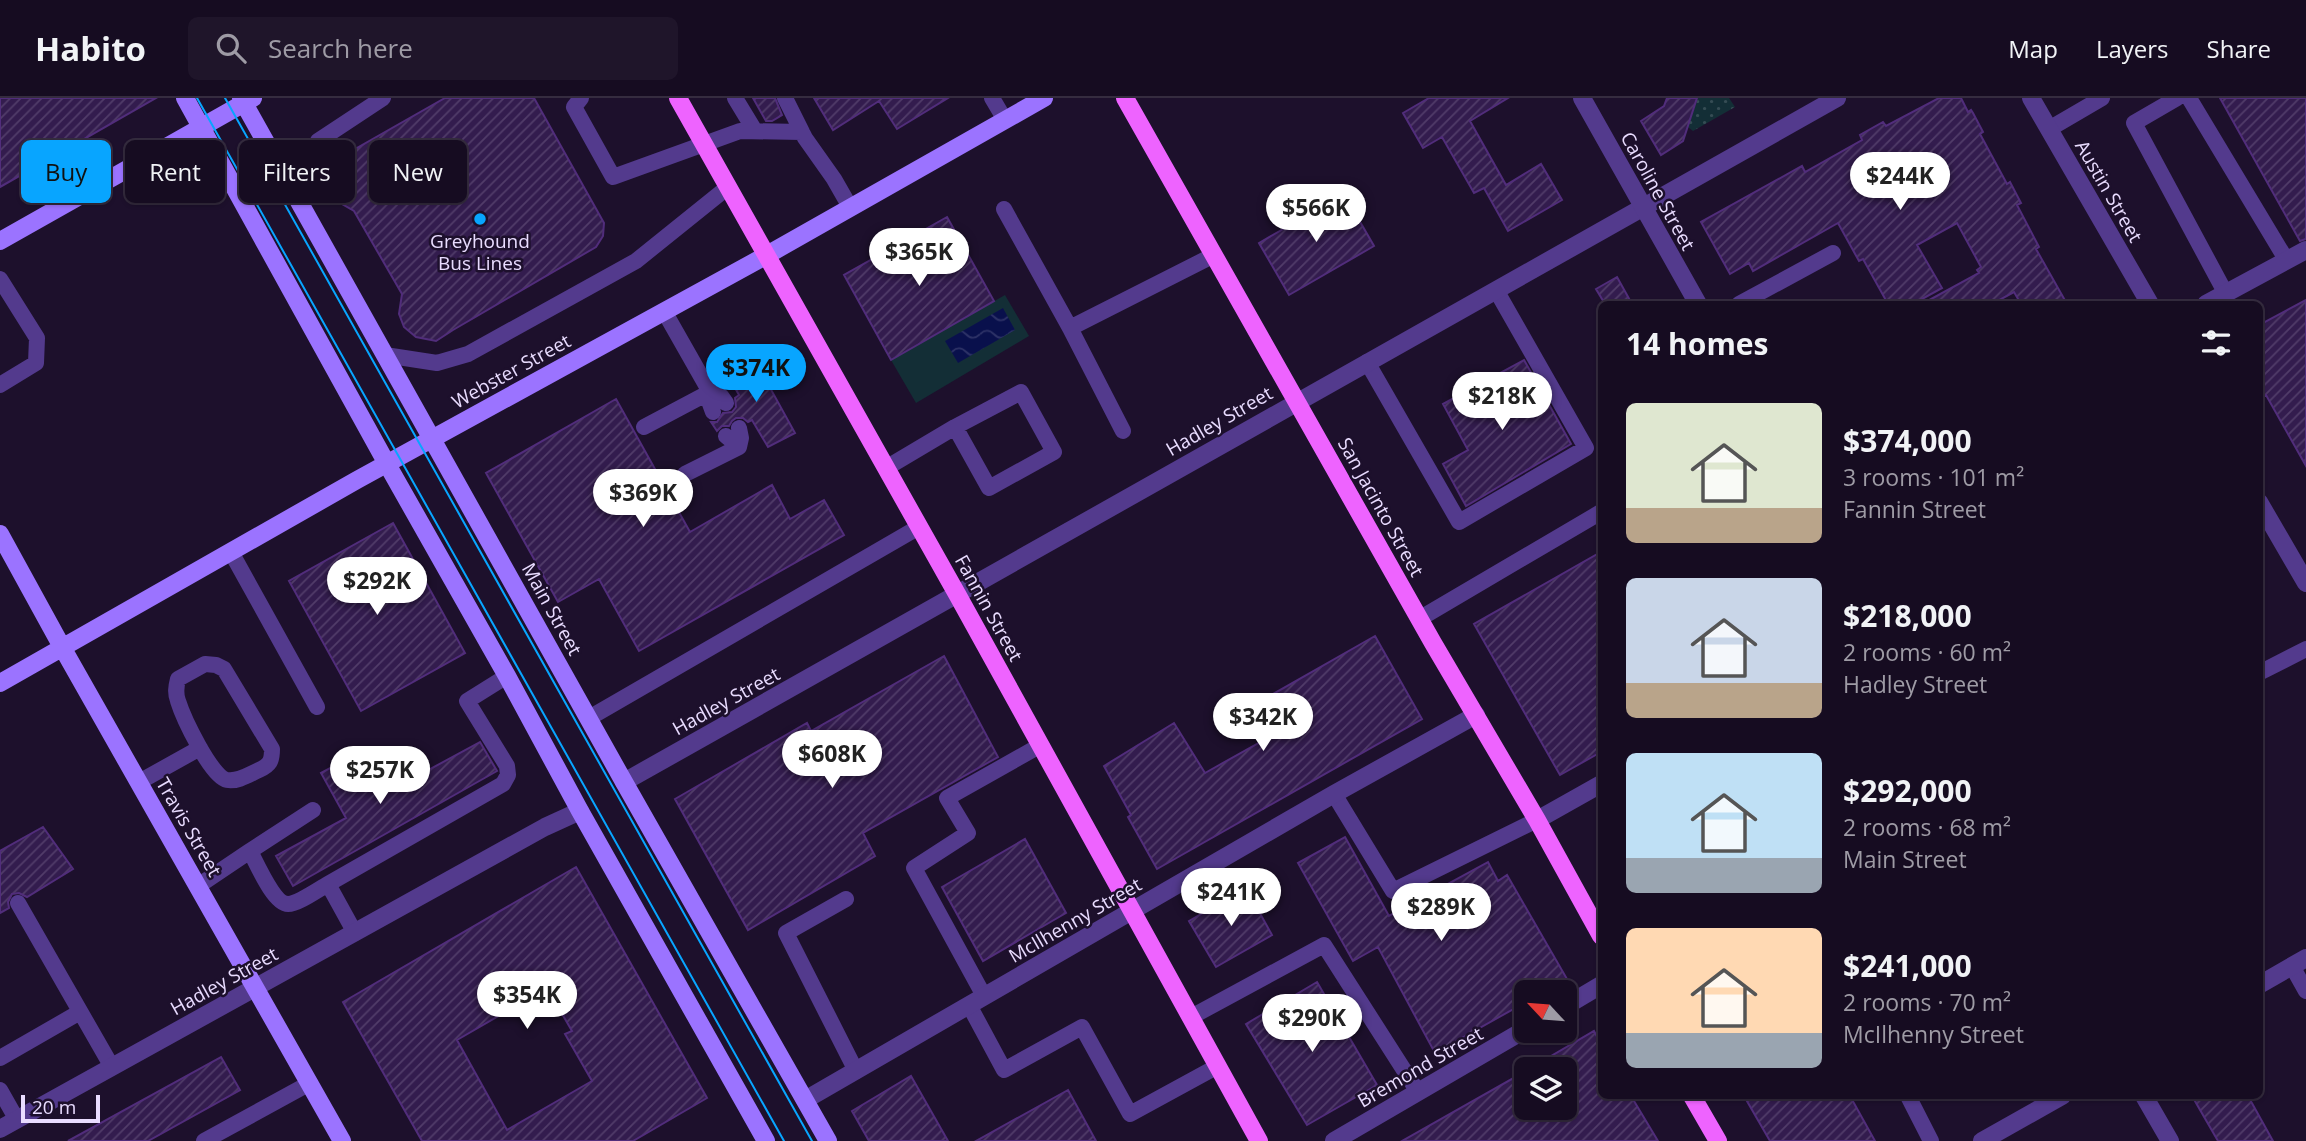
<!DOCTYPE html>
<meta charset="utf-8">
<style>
:root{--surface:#160c21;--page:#1f152a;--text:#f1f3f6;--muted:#9e9ba5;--line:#352c3f;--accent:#08a5ff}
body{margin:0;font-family:"Open Sans",sans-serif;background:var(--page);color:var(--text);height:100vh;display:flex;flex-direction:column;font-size:26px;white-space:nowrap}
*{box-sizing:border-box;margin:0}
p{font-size:23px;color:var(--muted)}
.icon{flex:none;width:38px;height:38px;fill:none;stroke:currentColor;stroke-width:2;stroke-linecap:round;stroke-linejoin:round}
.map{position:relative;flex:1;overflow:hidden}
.side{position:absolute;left:1598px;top:203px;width:665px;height:798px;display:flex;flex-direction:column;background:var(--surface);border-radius:10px;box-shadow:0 2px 5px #0004,0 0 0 2px var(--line)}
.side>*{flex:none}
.banner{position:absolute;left:21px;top:42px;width:665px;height:63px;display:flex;gap:14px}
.needle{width:46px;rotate:296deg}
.tools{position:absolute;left:1514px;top:882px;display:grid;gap:14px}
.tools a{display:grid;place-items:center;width:63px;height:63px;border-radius:10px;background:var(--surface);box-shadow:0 2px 5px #0004,0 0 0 2px var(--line);font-size:35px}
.scale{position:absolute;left:21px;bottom:18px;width:79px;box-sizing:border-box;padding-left:7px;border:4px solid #e9dcff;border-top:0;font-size:19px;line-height:24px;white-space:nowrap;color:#e9dcff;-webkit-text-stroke:5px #1d102c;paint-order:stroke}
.price{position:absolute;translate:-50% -60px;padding:0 16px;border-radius:24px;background:#fff;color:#222;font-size:23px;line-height:46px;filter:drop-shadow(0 2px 4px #0008)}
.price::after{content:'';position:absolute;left:50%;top:42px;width:21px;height:16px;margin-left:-10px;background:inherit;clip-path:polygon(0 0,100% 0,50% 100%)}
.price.active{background:var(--accent);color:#111}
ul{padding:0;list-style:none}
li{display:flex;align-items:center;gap:21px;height:175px;padding:0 28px}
li span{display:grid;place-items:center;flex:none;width:196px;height:140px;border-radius:10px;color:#555}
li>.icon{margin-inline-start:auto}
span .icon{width:84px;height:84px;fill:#fffc;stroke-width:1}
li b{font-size:30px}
h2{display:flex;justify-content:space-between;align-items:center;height:84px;padding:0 28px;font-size:30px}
.pill{padding:0 24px;border-radius:10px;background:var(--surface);box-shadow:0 2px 5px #0004,0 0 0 2px var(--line);font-size:24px;line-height:63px}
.pill.active{background:var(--accent);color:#111}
header{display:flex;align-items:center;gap:42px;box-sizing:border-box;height:98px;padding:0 35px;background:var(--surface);border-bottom:2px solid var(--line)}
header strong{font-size:33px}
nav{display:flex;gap:38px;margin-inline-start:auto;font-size:24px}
.search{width:490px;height:63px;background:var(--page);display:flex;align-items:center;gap:18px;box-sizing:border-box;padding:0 24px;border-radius:10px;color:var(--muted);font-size:26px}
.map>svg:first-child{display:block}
.grass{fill:#132e36}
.park{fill:url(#park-dots)}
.water{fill:url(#water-waves)}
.building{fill:url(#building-hatch);stroke:#512d7b;stroke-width:2;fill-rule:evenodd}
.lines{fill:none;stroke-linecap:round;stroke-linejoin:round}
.service{stroke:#533a8d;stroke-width:16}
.minor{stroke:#533a8d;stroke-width:18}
.tertiary{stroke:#533a8d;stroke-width:18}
.secondary{stroke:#9b73ff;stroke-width:18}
.primary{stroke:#ee63ff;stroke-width:18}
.tram{stroke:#08a5ff;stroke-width:2}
.poi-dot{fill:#08a5ff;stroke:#1d102c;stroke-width:2.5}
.labels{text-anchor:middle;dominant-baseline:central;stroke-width:5;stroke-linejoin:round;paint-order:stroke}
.street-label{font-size:19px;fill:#e9dcff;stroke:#1d102c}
.poi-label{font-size:19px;fill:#e9dcff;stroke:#1d102c}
</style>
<header>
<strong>Habito</strong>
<div class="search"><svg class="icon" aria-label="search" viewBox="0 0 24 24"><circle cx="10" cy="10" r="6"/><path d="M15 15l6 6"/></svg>Search here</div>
<nav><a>Map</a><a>Layers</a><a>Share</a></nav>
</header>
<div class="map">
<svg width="2306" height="1043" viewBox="0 0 2306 1043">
<defs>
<pattern id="park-dots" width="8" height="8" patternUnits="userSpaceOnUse" patternTransform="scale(1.75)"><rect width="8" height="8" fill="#132e36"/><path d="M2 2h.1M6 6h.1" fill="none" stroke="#354c54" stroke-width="1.8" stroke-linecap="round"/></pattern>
<pattern id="water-waves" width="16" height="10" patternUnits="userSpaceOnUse" patternTransform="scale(1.75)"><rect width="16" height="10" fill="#09104c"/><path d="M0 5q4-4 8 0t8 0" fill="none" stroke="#2d3267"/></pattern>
<pattern id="building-hatch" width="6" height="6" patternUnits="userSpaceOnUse" patternTransform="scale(1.75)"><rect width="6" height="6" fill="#331c4e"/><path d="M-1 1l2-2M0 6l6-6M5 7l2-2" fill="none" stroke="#513c69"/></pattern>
</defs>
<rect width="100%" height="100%" fill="#1d102c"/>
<path class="grass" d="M1005 197 1029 238 916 305 891 262Z"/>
<path class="park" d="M1698 0H1729L1735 9 1693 33 1688 29Z"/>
<path class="water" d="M1003 210 1015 232 958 265 945 243Z"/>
<path class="building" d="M0 0H156L0 89Z
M445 0H534L604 125 603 138 596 149 453 232 436 243 416 239 404 229 399 216 402 196 354 113 330 99 325 80 330 63 340 53 355 51Z
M753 0H775L782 17 772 23H766Z
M814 0H948L897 31 879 3 833 32Z
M1429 0H1508L1470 23 1506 87 1541 66 1562 102 1508 133 1484 90 1474 95 1442 39 1423 50 1403 15Z
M1667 0H1697L1683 43 1661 57 1641 23 1664 8Z
M1939 0H1961L1968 14 1971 12 1973 15 1983 34 1980 36 2007 86 2010 84 2021 105 2017 107 2039 149 2036 151 2067 206H2021L2014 194 1992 206H1922L1979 175 1977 172 1981 169 1957 125 1917 147 1942 190 1913 206H1888L1863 161 1859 163 1838 125 1753 173 1749 165 1730 176 1701 124 1802 68 1805 74 1862 42 1860 37 1883 24 1886 28Z
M2220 0H2306V141L2300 143Z
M1344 96 1374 148 1289 197 1259 145Z
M947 119 994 203 891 262 844 177Z
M1617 179 1632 206H1605L1596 191Z
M2306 202V368L2266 297 2259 301V227Z
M753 259 795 335 768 349 752 322 748 324 743 320H736L732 323 729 328H722L717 333 711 324H717L723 315 732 314 736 309 735 300 739 297 726 274Z
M1524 262 1571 346 1466 408 1443 366 1468 352 1443 306Z
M616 301 690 434 772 387 790 421 824 402 844 437 639 553 599 481 558 504 486 375Z
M393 425 465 555 361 613 289 483Z
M1601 454V654L1560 677 1474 526Z
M1375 538 1422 621 1157 771 1128 719 1131 717 1104 668 1174 625 1205 675 1262 643 1245 612Z
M944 558 998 659 863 735 875 758 748 832 675 701 807 625 811 633Z
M480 644 497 673 293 788 276 758 346 720 321 675 362 653 376 679 401 665 410 682Z
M43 729 73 771 27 799 19 795 12 796 8 804 9 810 0 815V753Z
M1345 739 1389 818 1488 764 1498 783 1507 777 1567 881 1543 894H1526V904L1435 955 1378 849 1353 863 1298 765Z
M1025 741 1066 815 983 863 942 789Z
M576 769 707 1000 633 1043H422L343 904ZM547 890 572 933 565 936 592 983 507 1032 457 942Z
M1246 790 1272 837 1216 869 1189 823Z
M1317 884 1377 987 1307 1027 1246 926Z
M1594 933 1601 946V998H1631L1658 1043H1402L1526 973V1010H1564V971H1529Z
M221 959 240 992 148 1043H68Z
M911 978 948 1043H869L852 1013Z
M1068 992 1096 1043H976Z
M1744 998H1850L1875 1043H1770Z
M2192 998H2248L2273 1043H2218Z"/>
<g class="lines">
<path class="service" d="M581 0 574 9 613 79 740 33 802 34
M735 0 755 33
M785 0 805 40 834 81 850 109
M992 0 1005 22
M2177 0 2134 25 2226 196
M2189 0 2287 163
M2049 31 2102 0
M293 91 318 43 383 0
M1004 111 1070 230 1214 157
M0 181 37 240 36 265 0 287
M1739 206 1833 155
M1070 230 1123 333
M385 257 437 265 468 256 636 163 728 89
M1367 264 1459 424 1586 350 1496 192
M713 314 709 303 710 294 721 298 726 305
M644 329 710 294 664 213
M726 338 739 349 741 340 739 330
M886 370 955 329 1021 294 1054 354 989 390 955 329
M685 376 739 349
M231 454 317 609
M1419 521 1601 414
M205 566 216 567 224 571 272 651C272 663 270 667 259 672 250 676 238 684 227 682 211 679 183 619 178 603 175 595 176 589 178 581Z
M2259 575 2306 551
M589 620 919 429
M139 684 200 650
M1334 696 1393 793 1537 722
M250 753 313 712
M328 786 503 686 508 677 507 668 467 603 507 578
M198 788 250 753C257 766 274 806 288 806 298 806 319 791 328 786L355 835
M846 801 786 835 856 973
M18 805 112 969
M2292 868 2306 893
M984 898 914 770 968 735 947 700 1041 647
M969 907 1004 972 1082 929 1130 1016 1218 968
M1191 919 1324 847 1418 994
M0 960 80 914
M0 992 17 1022
M1908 998 1931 1043
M204 1043 310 985"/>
<path class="minor" d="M2206 206 2306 152
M624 684 1837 0
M1537 722 1601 686
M1564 909 1601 887
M805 1002 1334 696 1476 617
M0 1031 545 729 580 713
M1334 1043 1526 931"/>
<path class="tertiary" d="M1582 0 1698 206
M2031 0 2150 206
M2259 404 2306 485
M2259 887 2306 860
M2144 998 2170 1043
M1982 1043 2062 998"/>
<path class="secondary" d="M185 0 387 366 507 578 580 713 766 1043
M241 0 624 684 828 1043
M0 143 253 0
M0 436 62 549 342 1043
M0 585 357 382 767 157 1044 0"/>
<path class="primary" d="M678 0 957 496 1259 1043
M1125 0 1433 545 1537 722 1601 838
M1692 998 1718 1043"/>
<path class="tram" d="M197 0 784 1043
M225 0 812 1043"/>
</g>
<circle class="poi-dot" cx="480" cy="121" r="7"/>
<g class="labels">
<g class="street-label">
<text transform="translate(1658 93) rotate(61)">Caroline Street</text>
<text transform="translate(2109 93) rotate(60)">Austin Street</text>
<text transform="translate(511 273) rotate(-29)">Webster Street</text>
<text transform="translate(1219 323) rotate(-30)">Hadley Street</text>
<text transform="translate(1381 409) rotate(61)">San Jacinto Street</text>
<text transform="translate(989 510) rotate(61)">Fannin Street</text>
<text transform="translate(552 511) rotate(61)">Main Street</text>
<text transform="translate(726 603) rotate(-29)">Hadley Street</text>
<text transform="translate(189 729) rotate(60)">Travis Street</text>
<text transform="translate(1075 822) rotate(-30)">McIlhenny Street</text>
<text transform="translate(224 883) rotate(-29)">Hadley Street</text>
<text transform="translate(1420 969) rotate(-30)">Bremond Street</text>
</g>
<g class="poi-label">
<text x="480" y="143">Greyhound<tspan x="480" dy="22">Bus Lines</tspan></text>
</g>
</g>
</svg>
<div class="tools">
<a><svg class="needle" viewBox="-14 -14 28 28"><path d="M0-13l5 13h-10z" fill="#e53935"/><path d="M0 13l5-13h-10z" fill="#9e9ba5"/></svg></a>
<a><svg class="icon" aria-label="layers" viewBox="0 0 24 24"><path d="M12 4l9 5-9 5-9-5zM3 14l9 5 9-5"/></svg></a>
</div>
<div class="scale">20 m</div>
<b class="price" style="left:1900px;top:114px">$244K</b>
<b class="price" style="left:1316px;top:146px">$566K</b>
<b class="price" style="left:919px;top:190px">$365K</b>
<b class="price active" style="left:756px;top:306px">$374K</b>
<b class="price" style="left:1502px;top:334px">$218K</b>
<b class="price" style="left:643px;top:431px">$369K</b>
<b class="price" style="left:377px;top:519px">$292K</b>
<b class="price" style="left:1263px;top:655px">$342K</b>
<b class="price" style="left:832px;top:692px">$608K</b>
<b class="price" style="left:380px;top:708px">$257K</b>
<b class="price" style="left:1231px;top:830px">$241K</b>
<b class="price" style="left:1441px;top:845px">$289K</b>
<b class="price" style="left:527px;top:933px">$354K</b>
<b class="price" style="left:1312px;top:956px">$290K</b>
<div class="banner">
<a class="pill active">Buy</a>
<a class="pill">Rent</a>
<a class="pill">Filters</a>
<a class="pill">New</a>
</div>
<section class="side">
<h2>14 homes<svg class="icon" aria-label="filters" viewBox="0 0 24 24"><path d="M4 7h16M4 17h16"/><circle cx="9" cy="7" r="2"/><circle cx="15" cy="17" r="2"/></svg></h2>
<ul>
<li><span style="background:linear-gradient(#dfe7d0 75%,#b9a48a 0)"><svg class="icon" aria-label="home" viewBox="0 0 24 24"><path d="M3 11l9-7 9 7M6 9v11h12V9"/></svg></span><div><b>$374,000</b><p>3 rooms · 101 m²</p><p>Fannin Street</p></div></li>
<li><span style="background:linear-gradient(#c9d6e8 75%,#b9a48a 0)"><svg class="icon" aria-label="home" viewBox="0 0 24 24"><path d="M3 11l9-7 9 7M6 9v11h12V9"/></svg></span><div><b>$218,000</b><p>2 rooms · 60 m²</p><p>Hadley Street</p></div></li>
<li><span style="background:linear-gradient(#bfe0f5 75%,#9aa5b1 0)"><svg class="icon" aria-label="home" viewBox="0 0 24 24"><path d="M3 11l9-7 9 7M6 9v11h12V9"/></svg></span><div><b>$292,000</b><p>2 rooms · 68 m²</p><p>Main Street</p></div></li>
<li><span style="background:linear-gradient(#ffd9b3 75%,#9aa5b1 0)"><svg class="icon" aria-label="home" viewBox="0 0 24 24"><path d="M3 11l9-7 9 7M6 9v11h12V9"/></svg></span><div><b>$241,000</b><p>2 rooms · 70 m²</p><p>McIlhenny Street</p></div></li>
</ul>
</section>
</div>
